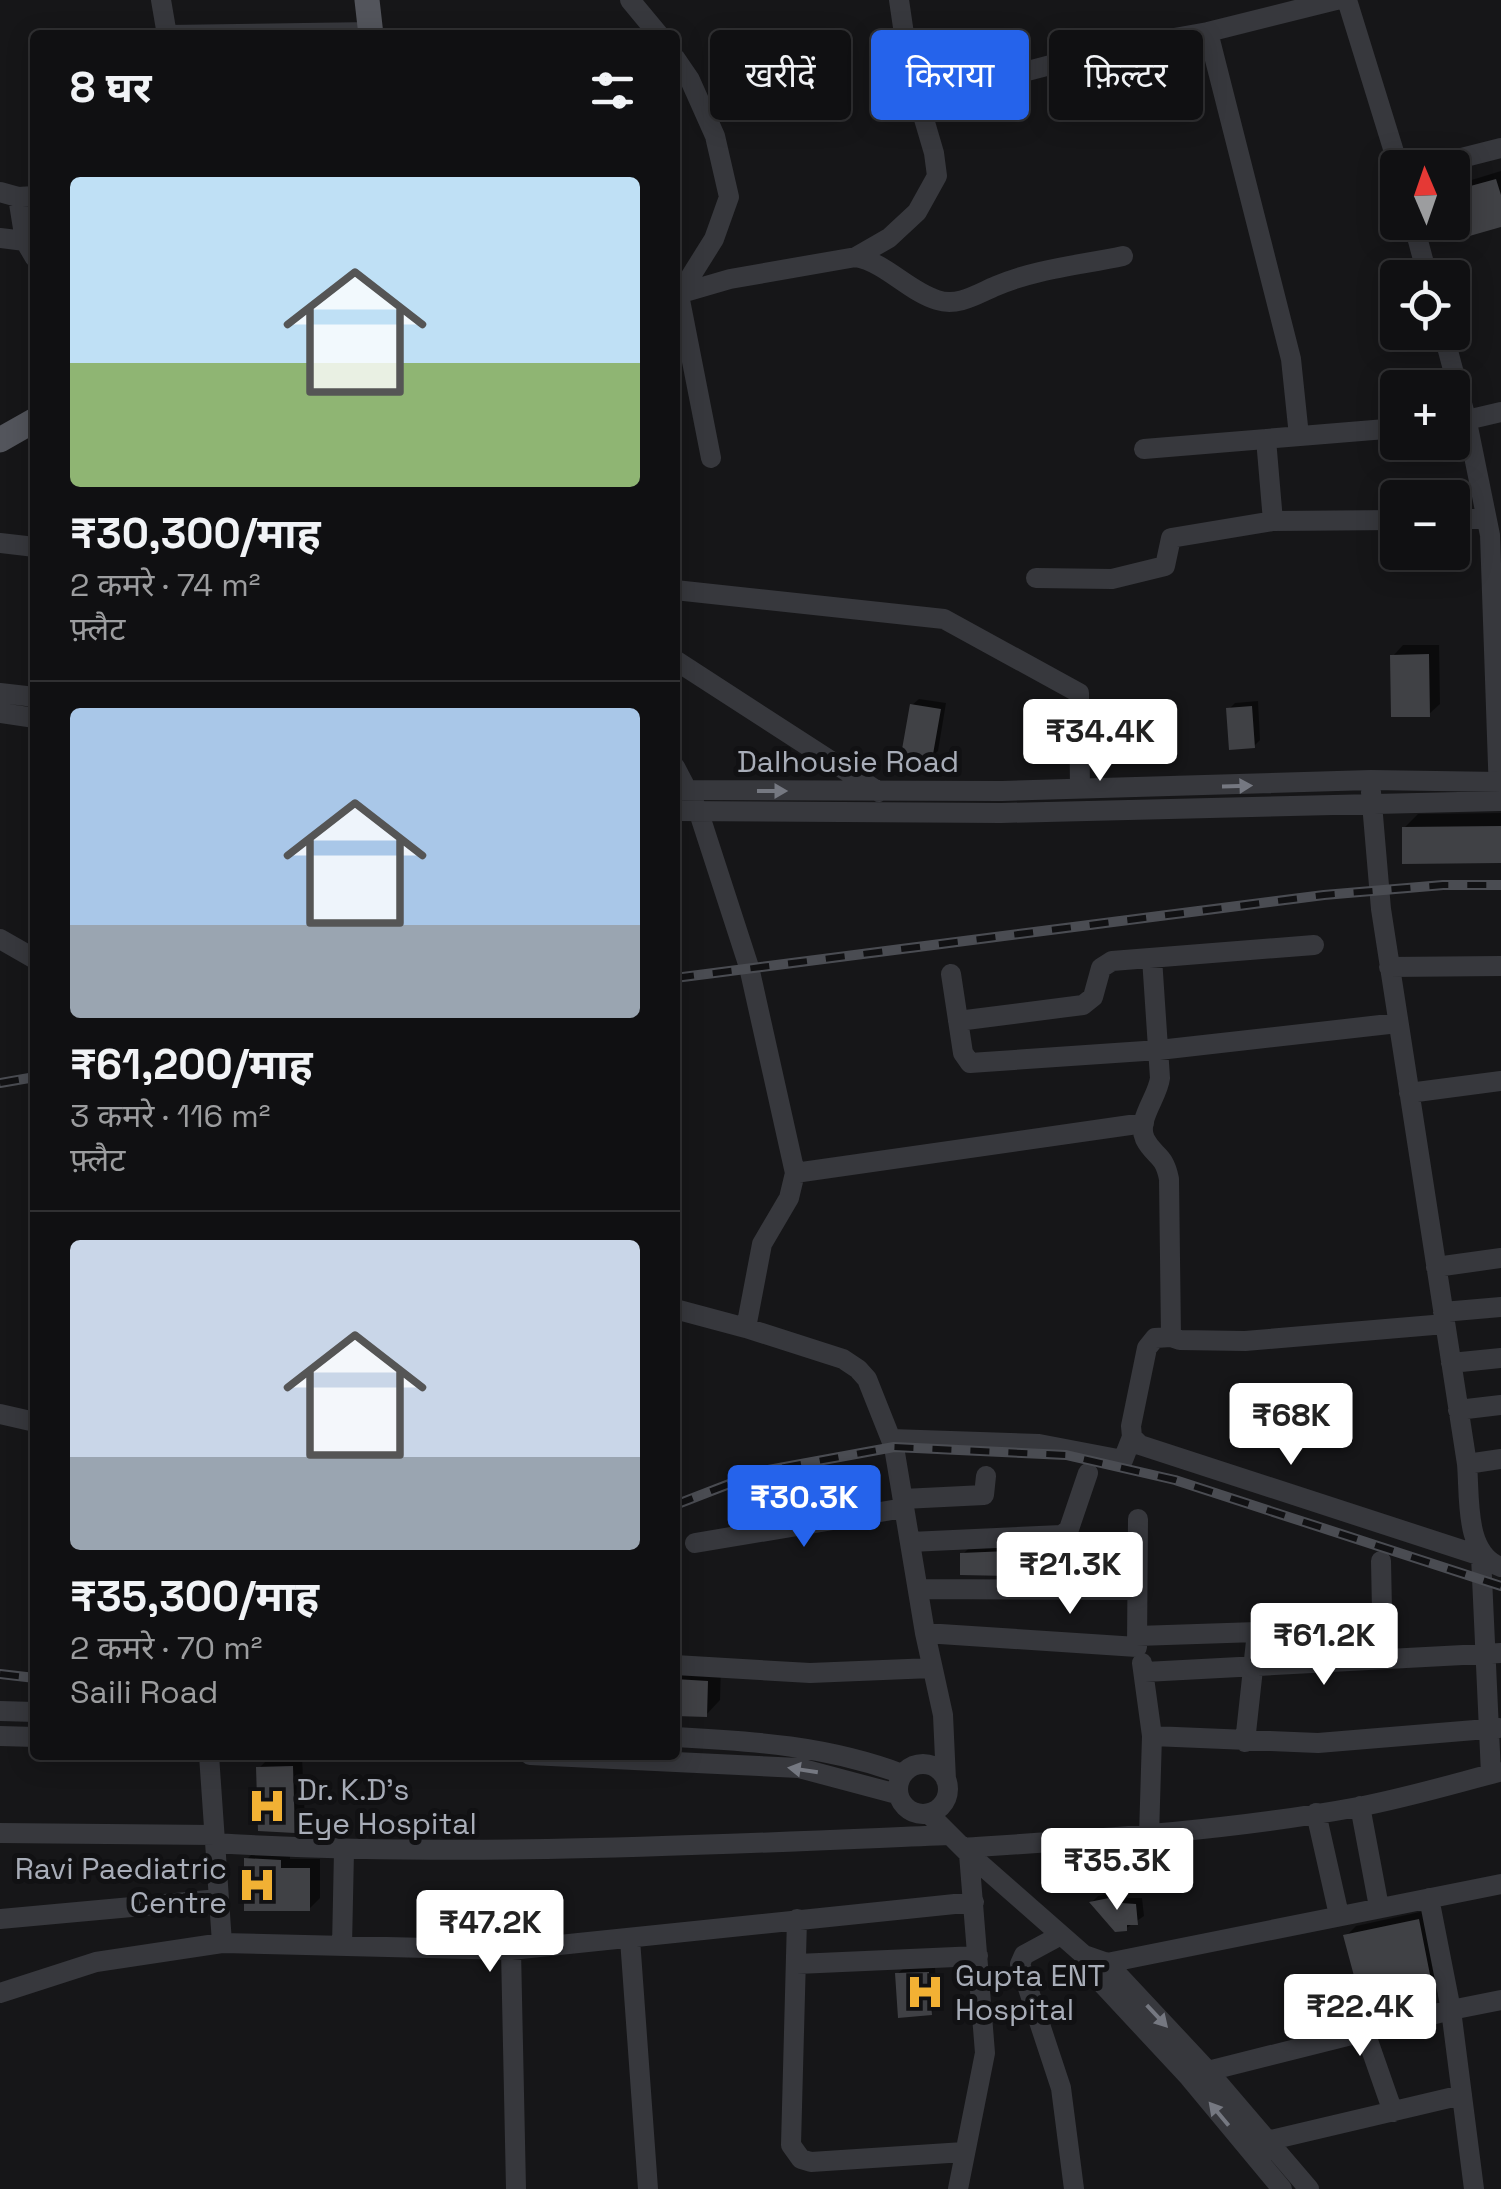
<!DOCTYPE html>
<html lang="hi">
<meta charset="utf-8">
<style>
:root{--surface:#101012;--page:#19191b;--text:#f1f3f6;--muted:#9c9d9f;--line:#303032;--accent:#2563eb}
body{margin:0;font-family:"Space Grotesk","Noto Sans Devanagari",sans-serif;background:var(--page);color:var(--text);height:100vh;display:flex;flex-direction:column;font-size:38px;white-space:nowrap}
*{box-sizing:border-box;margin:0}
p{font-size:32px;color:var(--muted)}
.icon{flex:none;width:55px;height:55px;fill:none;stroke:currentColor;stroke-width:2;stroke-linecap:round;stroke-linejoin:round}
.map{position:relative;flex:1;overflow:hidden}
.drawer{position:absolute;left:30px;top:30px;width:650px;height:1730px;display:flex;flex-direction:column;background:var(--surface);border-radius:10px;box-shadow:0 5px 25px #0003,0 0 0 2px var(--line)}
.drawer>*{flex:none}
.hud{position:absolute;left:710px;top:30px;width:640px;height:90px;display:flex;gap:20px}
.needle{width:65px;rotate:358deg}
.buttons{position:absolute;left:1380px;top:150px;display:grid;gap:20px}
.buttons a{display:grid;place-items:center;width:90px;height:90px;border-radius:10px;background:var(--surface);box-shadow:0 5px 25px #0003,0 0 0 2px var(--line);font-size:50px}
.price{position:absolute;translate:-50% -85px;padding:0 22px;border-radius:10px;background:#fff;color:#222;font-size:32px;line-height:65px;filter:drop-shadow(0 2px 5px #0008)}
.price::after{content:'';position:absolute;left:50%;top:60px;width:30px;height:22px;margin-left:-15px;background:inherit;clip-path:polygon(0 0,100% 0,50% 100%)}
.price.on{background:var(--accent);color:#fff}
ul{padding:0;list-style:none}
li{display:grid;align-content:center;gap:20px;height:530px;padding:0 40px}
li+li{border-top:2px solid var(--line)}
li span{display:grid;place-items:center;height:310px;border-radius:10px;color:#555}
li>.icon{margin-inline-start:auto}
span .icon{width:180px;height:180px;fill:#fffc;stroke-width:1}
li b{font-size:42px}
h2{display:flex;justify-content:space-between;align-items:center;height:120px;padding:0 40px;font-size:42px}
.tag{padding:0 35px;border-radius:10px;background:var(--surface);box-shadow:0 5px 25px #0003,0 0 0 2px var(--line);font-size:35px;line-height:90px}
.tag.on{background:var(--accent);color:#fff}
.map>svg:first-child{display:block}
.shadow{fill:#0007}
.building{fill:#404145}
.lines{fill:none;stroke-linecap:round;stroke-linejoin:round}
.minor{stroke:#37383d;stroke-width:20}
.major{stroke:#53555c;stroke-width:25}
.rail-casing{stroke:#4a4c52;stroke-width:10}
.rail{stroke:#111113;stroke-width:6;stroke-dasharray:19;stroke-linecap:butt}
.oneway{fill:#757881}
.labels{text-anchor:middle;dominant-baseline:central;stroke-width:10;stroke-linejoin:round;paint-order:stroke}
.street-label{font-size:30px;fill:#a8adb8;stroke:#111113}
.poi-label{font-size:30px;fill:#a8adb8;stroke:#111113;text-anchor:start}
</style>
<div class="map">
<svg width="1501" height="2189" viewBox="0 0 1501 2189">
<rect width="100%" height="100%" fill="#161618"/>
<path class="shadow" d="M1501 171V225L1455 192 1465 182Z
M1403 645H1439L1440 704 1429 714 1393 656Z
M919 699 946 703 938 751 931 757 912 705Z
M1258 701 1260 740 1254 746 1229 709 1235 703Z
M1501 813V860L1404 828 1418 814Z
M1015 1546V1567L1008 1573 963 1554 969 1548Z
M675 1663 721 1667 720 1700 706 1715 675 1714Z
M302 1757 305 1820 294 1830 259 1768 269 1758Z
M257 1849 290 1850V1859H320V1898L309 1909 247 1859Z
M1125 1890 1127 1898H1142L1144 1916 1125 1929 1092 1902 1098 1896Z
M1429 1910 1444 1987 1434 1998 1346 1936 1356 1926Z
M935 1967 937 2006 931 2013 897 1974 904 1968Z"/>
<path class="building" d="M1496 179 1501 195V227L1466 237 1452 191Z
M1429 654 1430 717H1391L1390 655Z
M910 704 941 709 932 760 901 755Z
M1252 706 1255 748 1229 750 1226 708Z
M1501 826V863L1402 864V827Z
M1009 1551 1010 1576 960 1575V1553Z
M675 1679 708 1681 707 1717 675 1716Z
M293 1766 295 1833 258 1831 256 1767Z
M244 1858 281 1860V1868H310V1911H244Z
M1119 1896 1121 1903 1136 1904 1138 1925H1127V1931L1115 1932 1089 1902Z
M1419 1919 1435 2000 1365 2017 1343 1935Z
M929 1972 932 2015 898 2018 895 1973Z"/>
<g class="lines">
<path class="minor" d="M161 0 167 35
M630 0 659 35
M1347 0 1399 168
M1208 32 1291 359 1299 436
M167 35 371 32
M675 58 690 80 715 136 729 197 714 239 679 295 711 458
M909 68 1012 75 1112 49 1208 32 1336 0
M1422 168 1501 148
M0 192 18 197 35 196
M18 197 25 241
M1413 222 1428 278
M0 238 25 241 35 258
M856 257 889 238 917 212 937 176 934 153 909 68 899 0
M675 295 730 279 856 257C886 263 908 291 937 300 958 307 977 294 996 286 1035 269 1081 265 1123 256
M1443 332 1467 422 1490 535 1499 794
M1454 423 1501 412
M1266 439 1273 521
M1144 449 1398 428
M1452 519H1486
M0 543 35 547
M1036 578 1112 579 1165 566 1171 538 1273 521 1398 520
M675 590 944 619 1079 693 1080 789
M675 660 879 792
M0 693 35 697
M0 713 35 718
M675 767 699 813 749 967 795 1173 789 1198 762 1244 746 1328 843 1359 858 1369 867 1379 894 1447 925 1633 943 1715 946 1780
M677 790 1002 791 1371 780 1501 782
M1371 792 1381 909 1467 1464C1470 1497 1464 1554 1501 1567
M675 811 1001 813 1501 801
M0 939 35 959
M1152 958 1160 1078C1158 1097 1136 1120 1145 1139 1154 1157 1164 1153 1169 1179L1171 1337 1180 1340 1245 1341 1445 1324
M1389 967 1501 966
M951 974 963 1053 970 1063 1159 1050 1398 1023
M958 1021 1083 1005 1093 997 1101 968 1112 961 1314 945
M1409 1093 1501 1081
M795 1173 1144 1123
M1436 1267 1501 1258
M675 1309 746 1328
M1443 1312 1501 1307
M1171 1337 1155 1338 1147 1348 1131 1426 1132 1437 1140 1445 1481 1556 1491 1774
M1451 1363 1501 1358
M1458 1410 1501 1405
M0 1414 35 1422
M891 1439 1039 1444 1123 1460 1132 1437
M1467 1464 1501 1459
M903 1499 984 1495 986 1476
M910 1542 1062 1535 1069 1529 1088 1473
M695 1543 904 1508
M918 1589 1137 1590
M925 1633 1137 1647 1138 1519
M1137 1636 1257 1632 1371 1619 1382 1611 1381 1561
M1142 1663 1152 1736 1149 1836
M675 1665 810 1673 932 1668
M1145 1672 1501 1653
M0 1711 35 1712
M0 1736 35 1737
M1152 1736 1318 1743 1499 1728
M675 1737C753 1741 828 1746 902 1774
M1245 1742 1257 1632
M209 1755 222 1943
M530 1755 799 1768 897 1794
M898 1789a25 25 0 1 1 50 0a25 25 0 1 1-50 0Z
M1360 1806 1379 1907
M1316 1813 1339 1915
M929 1814 969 1854 1084 1955 1107 1963 1208 2071 1309 2189
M0 1833 214 1835
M215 1843C460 1858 705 1845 950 1835
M963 1848C1095 1839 1228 1831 1358 1807 1406 1798 1453 1784 1499 1772
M1429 1898 1451 2010 1474 2189
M0 1919 219 1899
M797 1919 791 2145 801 2159 811 2162 964 2152
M1061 1935 1024 1955 1020 1964 1061 2088 1074 2189
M630 1939 648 2189
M342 1946 344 1851
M511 1950 516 2189
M797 1964 978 1956
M1089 1966 1094 1975 1189 2077 1282 2189
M1094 1975 1107 1963 1501 1884
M0 1993 96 1962 222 1943 511 1950 974 1902
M1365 2032 1393 2112
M1208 2071 1451 2010 1501 2000
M1267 2141 1462 2095
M958 2189 985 2053 969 1854"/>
<path class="major" d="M367 0 371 35
M0 440 35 420"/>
<g class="rail-casing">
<path id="rail" d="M675 978 1324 895 1443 885H1501
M0 1083 35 1077
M675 1505 763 1471 894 1447 1066 1455 1175 1480 1501 1586
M0 1674 35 1678"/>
</g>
<use href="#rail" class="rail"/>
</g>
<defs><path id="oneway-solid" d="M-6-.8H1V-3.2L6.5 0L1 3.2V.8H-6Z" transform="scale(2.5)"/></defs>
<g class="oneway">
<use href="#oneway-solid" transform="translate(1237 786) rotate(-2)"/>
<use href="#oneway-solid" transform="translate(772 791)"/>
<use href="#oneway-solid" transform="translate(803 1770) rotate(-171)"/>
<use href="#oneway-solid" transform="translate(1157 2016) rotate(47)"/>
<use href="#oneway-solid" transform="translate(1219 2114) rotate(-130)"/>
</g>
<defs>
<g id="hospital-bare" transform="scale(3)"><path d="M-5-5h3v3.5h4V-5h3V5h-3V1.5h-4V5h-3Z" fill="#f2b134" stroke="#111113" stroke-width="2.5" paint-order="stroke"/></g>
</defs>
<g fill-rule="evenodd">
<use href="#hospital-bare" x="267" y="1806"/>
<use href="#hospital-bare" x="257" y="1885"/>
<use href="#hospital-bare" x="925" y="1992"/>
</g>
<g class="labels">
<g class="street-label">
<text x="848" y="761">Dalhousie Road</text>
</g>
<g class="poi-label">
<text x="297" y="1789">Dr. K.D's<tspan x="297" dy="34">Eye Hospital</tspan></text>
<text x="227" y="1868" text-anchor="end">Ravi Paediatric<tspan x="227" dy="34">Centre</tspan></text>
<text x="955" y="1975">Gupta ENT<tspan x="955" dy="34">Hospital</tspan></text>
</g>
</g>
</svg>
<div class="buttons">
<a><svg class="needle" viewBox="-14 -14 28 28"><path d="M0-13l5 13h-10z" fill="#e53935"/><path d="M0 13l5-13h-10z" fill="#9c9d9f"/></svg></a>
<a><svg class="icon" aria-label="locate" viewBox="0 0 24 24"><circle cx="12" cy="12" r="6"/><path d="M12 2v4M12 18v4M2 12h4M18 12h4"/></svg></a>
<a>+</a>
<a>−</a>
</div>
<b class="price" style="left:1100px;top:784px">₹34.4K</b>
<b class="price" style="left:1291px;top:1468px">₹68K</b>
<b class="price on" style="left:804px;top:1550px">₹30.3K</b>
<b class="price" style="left:1070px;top:1617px">₹21.3K</b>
<b class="price" style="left:1324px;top:1688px">₹61.2K</b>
<b class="price" style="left:1117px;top:1913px">₹35.3K</b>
<b class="price" style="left:490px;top:1975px">₹47.2K</b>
<b class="price" style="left:1360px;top:2059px">₹22.4K</b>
<div class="hud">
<a class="tag">खरीदें</a>
<a class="tag on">किराया</a>
<a class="tag">फ़िल्टर</a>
</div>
<section class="drawer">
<h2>8 घर<svg class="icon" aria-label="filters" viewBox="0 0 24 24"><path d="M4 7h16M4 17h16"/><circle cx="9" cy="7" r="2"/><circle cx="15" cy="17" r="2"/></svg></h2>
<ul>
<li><span style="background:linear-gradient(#bfe0f5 60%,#8fb573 0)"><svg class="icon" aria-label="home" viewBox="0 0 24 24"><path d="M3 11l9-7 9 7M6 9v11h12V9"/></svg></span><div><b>₹30,300/माह</b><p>2 कमरे · 74 m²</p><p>फ़्लैट</p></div></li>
<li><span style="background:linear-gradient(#a9c7e8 70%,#9aa5b1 0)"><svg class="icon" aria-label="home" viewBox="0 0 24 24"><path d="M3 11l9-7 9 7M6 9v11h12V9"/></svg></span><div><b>₹61,200/माह</b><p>3 कमरे · 116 m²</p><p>फ़्लैट</p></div></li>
<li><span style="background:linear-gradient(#c9d6e8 70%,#9aa5b1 0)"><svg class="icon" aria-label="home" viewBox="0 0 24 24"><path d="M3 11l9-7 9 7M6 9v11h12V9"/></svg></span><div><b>₹35,300/माह</b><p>2 कमरे · 70 m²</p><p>Saili Road</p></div></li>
</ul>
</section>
</div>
